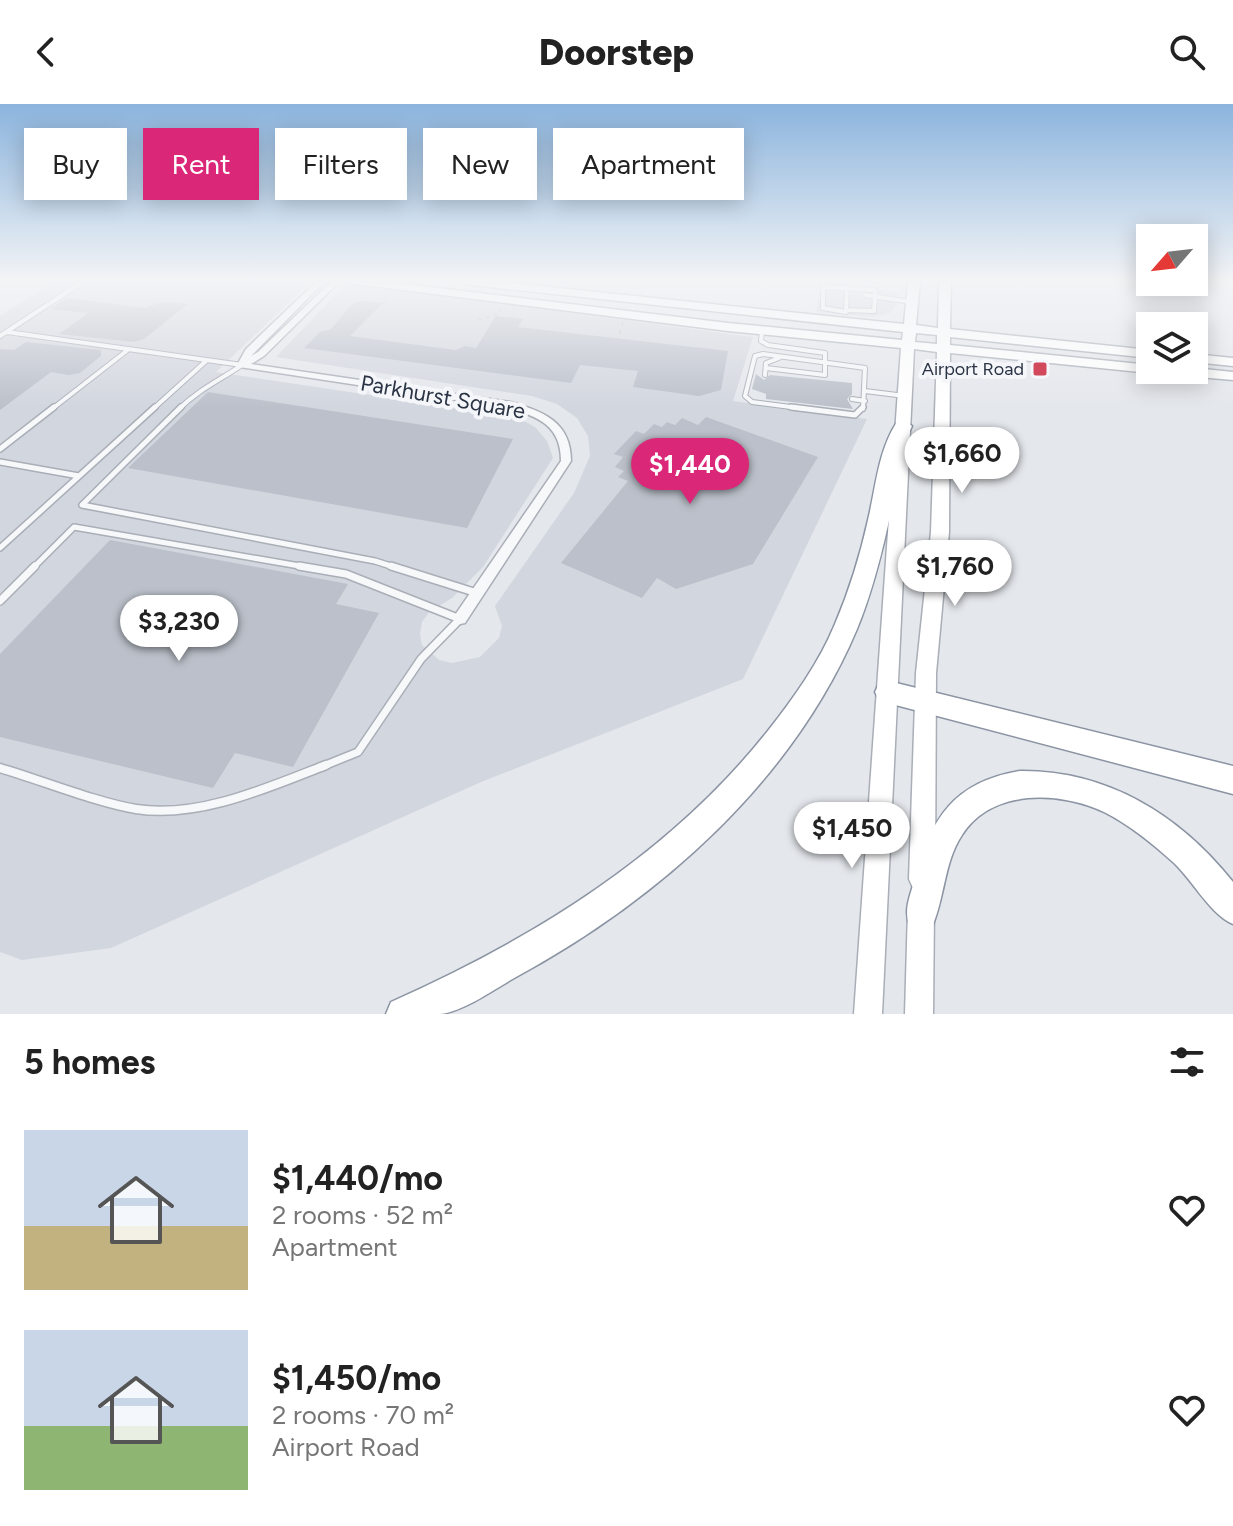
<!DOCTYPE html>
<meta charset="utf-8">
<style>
:root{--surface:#fff;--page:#f6f6f6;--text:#222;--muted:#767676;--accent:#db2777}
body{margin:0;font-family:Figtree,sans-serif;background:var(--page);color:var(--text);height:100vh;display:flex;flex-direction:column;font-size:30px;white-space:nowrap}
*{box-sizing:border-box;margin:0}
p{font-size:26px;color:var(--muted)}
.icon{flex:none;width:44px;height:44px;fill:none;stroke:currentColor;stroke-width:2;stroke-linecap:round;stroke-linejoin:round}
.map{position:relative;height:910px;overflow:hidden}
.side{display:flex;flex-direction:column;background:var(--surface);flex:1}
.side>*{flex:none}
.top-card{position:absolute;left:24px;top:24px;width:800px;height:72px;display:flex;gap:16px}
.needle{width:52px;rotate:242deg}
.controls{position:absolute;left:1136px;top:120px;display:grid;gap:16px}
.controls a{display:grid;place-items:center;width:72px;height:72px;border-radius:0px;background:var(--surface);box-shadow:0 4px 20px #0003;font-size:40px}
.price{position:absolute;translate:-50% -68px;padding:0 18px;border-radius:28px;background:#fff;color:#222;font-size:26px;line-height:52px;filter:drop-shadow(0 2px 4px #0008)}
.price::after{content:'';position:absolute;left:50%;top:48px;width:24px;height:18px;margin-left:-12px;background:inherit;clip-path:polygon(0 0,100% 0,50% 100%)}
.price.selected{background:var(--accent);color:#fff}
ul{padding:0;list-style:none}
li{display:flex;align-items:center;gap:24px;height:200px;padding:0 24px}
li span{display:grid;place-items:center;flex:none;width:224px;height:160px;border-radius:0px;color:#555}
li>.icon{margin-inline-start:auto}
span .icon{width:96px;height:96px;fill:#fffc;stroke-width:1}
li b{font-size:34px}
h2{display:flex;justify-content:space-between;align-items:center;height:96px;padding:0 24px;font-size:34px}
.chip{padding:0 28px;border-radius:0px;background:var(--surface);box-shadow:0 4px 20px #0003;font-size:28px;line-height:72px}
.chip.selected{background:var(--accent);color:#fff}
header{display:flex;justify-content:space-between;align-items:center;height:104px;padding:0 24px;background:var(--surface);font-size:36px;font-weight:800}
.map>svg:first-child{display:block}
.built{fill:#d2d6de}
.building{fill:#bbc0ca}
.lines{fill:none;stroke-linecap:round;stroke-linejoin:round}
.service-far3-casing{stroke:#a9aeb7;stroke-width:6}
.service-far2-casing{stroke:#a9aeb7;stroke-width:8}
.service-far1-casing{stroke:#a9aeb7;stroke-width:10}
.service-casing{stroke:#a9aeb7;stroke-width:11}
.minor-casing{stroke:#a9aeb7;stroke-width:3}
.secondary-casing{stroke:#a9aeb7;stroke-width:3}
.motorway-casing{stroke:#8b94a3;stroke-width:3}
.path{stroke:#c2c5cb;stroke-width:2;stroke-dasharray:4 4;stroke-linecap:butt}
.service-far3{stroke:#f7f8fa;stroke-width:4}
.service-far2{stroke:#f7f8fa;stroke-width:5}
.service-far1{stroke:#f7f8fa;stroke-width:7}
.service{stroke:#f7f8fa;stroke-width:8}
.minor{fill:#f7f8fa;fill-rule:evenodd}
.secondary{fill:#fff;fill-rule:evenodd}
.motorway{fill:#fff;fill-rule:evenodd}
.poi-dot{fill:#d1495b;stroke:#f4f6f9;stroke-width:3}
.labels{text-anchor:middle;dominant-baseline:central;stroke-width:8;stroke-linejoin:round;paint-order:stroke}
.far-poi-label{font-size:18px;fill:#2b3445;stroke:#f4f6f9;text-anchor:end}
.street-label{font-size:22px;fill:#2b3445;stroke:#f4f6f9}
</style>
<header><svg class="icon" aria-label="back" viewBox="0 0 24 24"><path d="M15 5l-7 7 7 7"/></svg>Doorstep<svg class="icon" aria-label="search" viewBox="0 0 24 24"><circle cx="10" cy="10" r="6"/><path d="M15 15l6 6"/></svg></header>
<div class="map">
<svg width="1233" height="910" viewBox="0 0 1233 910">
<rect width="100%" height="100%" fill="#e4e7ec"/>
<path class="built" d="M56 177H276L302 180 304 184 216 268 516 313 535 323 547 337 553 354 483 463 452 494 429 508 422 518 420 530 422 541 439 556 452 559 480 553 499 534 502 522 495 502 574 389 590 352 588 332 577 314 557 300 532 292 276 253 343 183 357 180 753 233 733 297 867 315 743 575 481 678 111 844 22 856 0 848V212Z
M821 178 898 189 897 200 890 209 872 213 816 208Z"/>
<path class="building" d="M67 194 145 204 162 198 188 200 144 235 134 238 59 230 88 209 51 205Z
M362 197 383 199 350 232 456 246 465 242 476 244 496 212 523 215 518 223 728 247 721 286 699 292 633 283 638 267 580 261 571 279 304 244 320 228 331 225 352 200Z
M26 238 101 246V252L80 269 69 271 51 268 0 306V245L14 246Z
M756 270 764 276 770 271 852 279V290L847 295 853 305 766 295V290L752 285Z
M208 288 513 335 467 424 128 364Z
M706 313 818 353 753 460 676 485 657 474 642 494 561 459 628 377 618 373 624 367 615 363 623 353 614 350 636 327 644 330 654 320 662 323 667 318 675 321 682 314 698 321Z
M110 436 348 480 336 500 379 509 293 663 235 649 213 684 0 633V550Z"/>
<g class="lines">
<g class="service-far3-casing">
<path id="service-far3" d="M865 191 905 197
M846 206 874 207 875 194
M846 207 847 183
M846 208 823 204V183L875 186V192
M762 226 761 237 768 241 825 249V271L766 264
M7 228 242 261
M0 232 84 177
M765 271 766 259 779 254
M865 287 905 292
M852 295 865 297
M52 305 129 245
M153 305 206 257
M179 305C198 286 220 276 242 261
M806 305 752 298 745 292 755 252 763 250 865 264 863 305"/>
</g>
<g class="service-far2-casing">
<path id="service-far2" d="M181 303 82 401 375 457 397 464
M791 303 855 311 863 303
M0 345 54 303
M0 358 79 372
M0 444 155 303
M33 464 74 423 311 464"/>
</g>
<g class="service-far1-casing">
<path id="service-far1" d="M299 462 346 470 460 515 421 555 358 648 321 663
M391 462 477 489
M0 497 35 462"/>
</g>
<g class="service-casing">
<path id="service" d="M0 664C41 676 95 698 136 705 199 715 269 683 326 661"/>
</g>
<g class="minor-casing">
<path id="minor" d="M317 177H325L251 252 258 248 332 177H340L264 252 251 260 510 298C543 307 571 318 571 357L465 519 460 520 455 519 454 515 455 511 561 357C561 322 539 313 509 304L239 263 237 261 246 245Z"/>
</g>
<g class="secondary-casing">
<path id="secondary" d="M349 177H380L728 219 902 236 903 228 463 180 457 177H492L904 220 908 177H920L916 221 938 224 939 177H951L950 225 1150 246V254L950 233V241L1150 261V266H1156L1150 269 950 249 949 428 936 569 935 775 931 784 922 788 913 784 909 775 916 569 931 428 937 248 914 245 882 910H854L901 244 728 227 355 180ZM916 229 937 231V240L915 238Z
M1194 250 1233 254V262L1194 258Z
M1194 264 1233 268V276L1164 270 1157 266Z
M921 792 930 796 934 805 933 910H905L908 805 912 796Z"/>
</g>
<g class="motorway-casing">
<path id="motorway" d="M903 316 912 322C899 347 897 376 892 403 883 445 873 486 857 525 793 677 658 796 516 873 494 885 465 907 440 910 423 910 403 910 386 910L391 898C533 835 669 751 767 628 793 595 819 559 835 520 849 487 860 452 868 416 876 383 878 347 897 318Z
M888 577 1233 662V690L888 599 879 596 875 588 879 580Z
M1020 667C1107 666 1180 711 1233 778V820C1211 811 1193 777 1174 759 1153 740 1131 722 1106 709 1061 687 992 684 962 731 944 758 945 793 932 823L921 828 910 823C903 807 910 792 915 775 931 714 954 678 1020 667Z"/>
</g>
<path class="path" d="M383 199 390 190
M478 216 498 210 501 205
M619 230 623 219"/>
<use href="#service-far3" class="service-far3"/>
<use href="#service-far2" class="service-far2"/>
<use href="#service-far1" class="service-far1"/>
<use href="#service" class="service"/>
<use href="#minor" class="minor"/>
<use href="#secondary" class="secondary"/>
<use href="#motorway" class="motorway"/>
</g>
<linearGradient id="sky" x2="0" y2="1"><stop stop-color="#8bb4dd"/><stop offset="0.58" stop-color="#f3f4f6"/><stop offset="1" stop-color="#f3f4f6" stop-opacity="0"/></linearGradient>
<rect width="1233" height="304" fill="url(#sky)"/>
<rect class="poi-dot" x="1032" y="257" width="16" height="16" rx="4"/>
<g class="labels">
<g class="far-poi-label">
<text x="1024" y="265">Airport Road</text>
</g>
<g class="street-label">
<text transform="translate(443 293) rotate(10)">Parkhurst Square</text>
</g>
</g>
</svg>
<div class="controls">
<a><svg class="needle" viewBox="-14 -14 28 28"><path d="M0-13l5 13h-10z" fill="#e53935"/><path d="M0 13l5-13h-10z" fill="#767676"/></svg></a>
<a><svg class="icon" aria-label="layers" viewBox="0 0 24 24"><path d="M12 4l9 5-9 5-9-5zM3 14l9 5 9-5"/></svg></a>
</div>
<b class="price" style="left:962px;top:391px">$1,660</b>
<b class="price selected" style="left:690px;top:402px">$1,440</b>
<b class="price" style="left:955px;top:504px">$1,760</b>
<b class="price" style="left:179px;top:559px">$3,230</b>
<b class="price" style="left:852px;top:766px">$1,450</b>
<div class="top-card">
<a class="chip">Buy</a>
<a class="chip selected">Rent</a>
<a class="chip">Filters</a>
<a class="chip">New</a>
<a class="chip">Apartment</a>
</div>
</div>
<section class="side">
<h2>5 homes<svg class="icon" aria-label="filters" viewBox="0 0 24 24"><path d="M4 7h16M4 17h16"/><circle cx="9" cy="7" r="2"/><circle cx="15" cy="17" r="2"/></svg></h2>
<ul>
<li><span style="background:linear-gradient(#c9d6e8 60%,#c2b280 0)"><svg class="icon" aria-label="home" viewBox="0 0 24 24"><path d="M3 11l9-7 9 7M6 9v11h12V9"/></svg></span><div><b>$1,440/mo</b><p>2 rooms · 52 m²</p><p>Apartment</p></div><svg class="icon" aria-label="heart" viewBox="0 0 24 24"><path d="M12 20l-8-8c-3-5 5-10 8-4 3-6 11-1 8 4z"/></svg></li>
<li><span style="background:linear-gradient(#c9d6e8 60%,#8fb573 0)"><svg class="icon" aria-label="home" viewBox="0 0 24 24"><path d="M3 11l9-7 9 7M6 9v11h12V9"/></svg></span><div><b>$1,450/mo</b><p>2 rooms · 70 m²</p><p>Airport Road</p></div><svg class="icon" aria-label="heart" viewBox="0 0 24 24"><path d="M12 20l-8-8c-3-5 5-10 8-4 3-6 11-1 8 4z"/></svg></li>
</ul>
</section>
